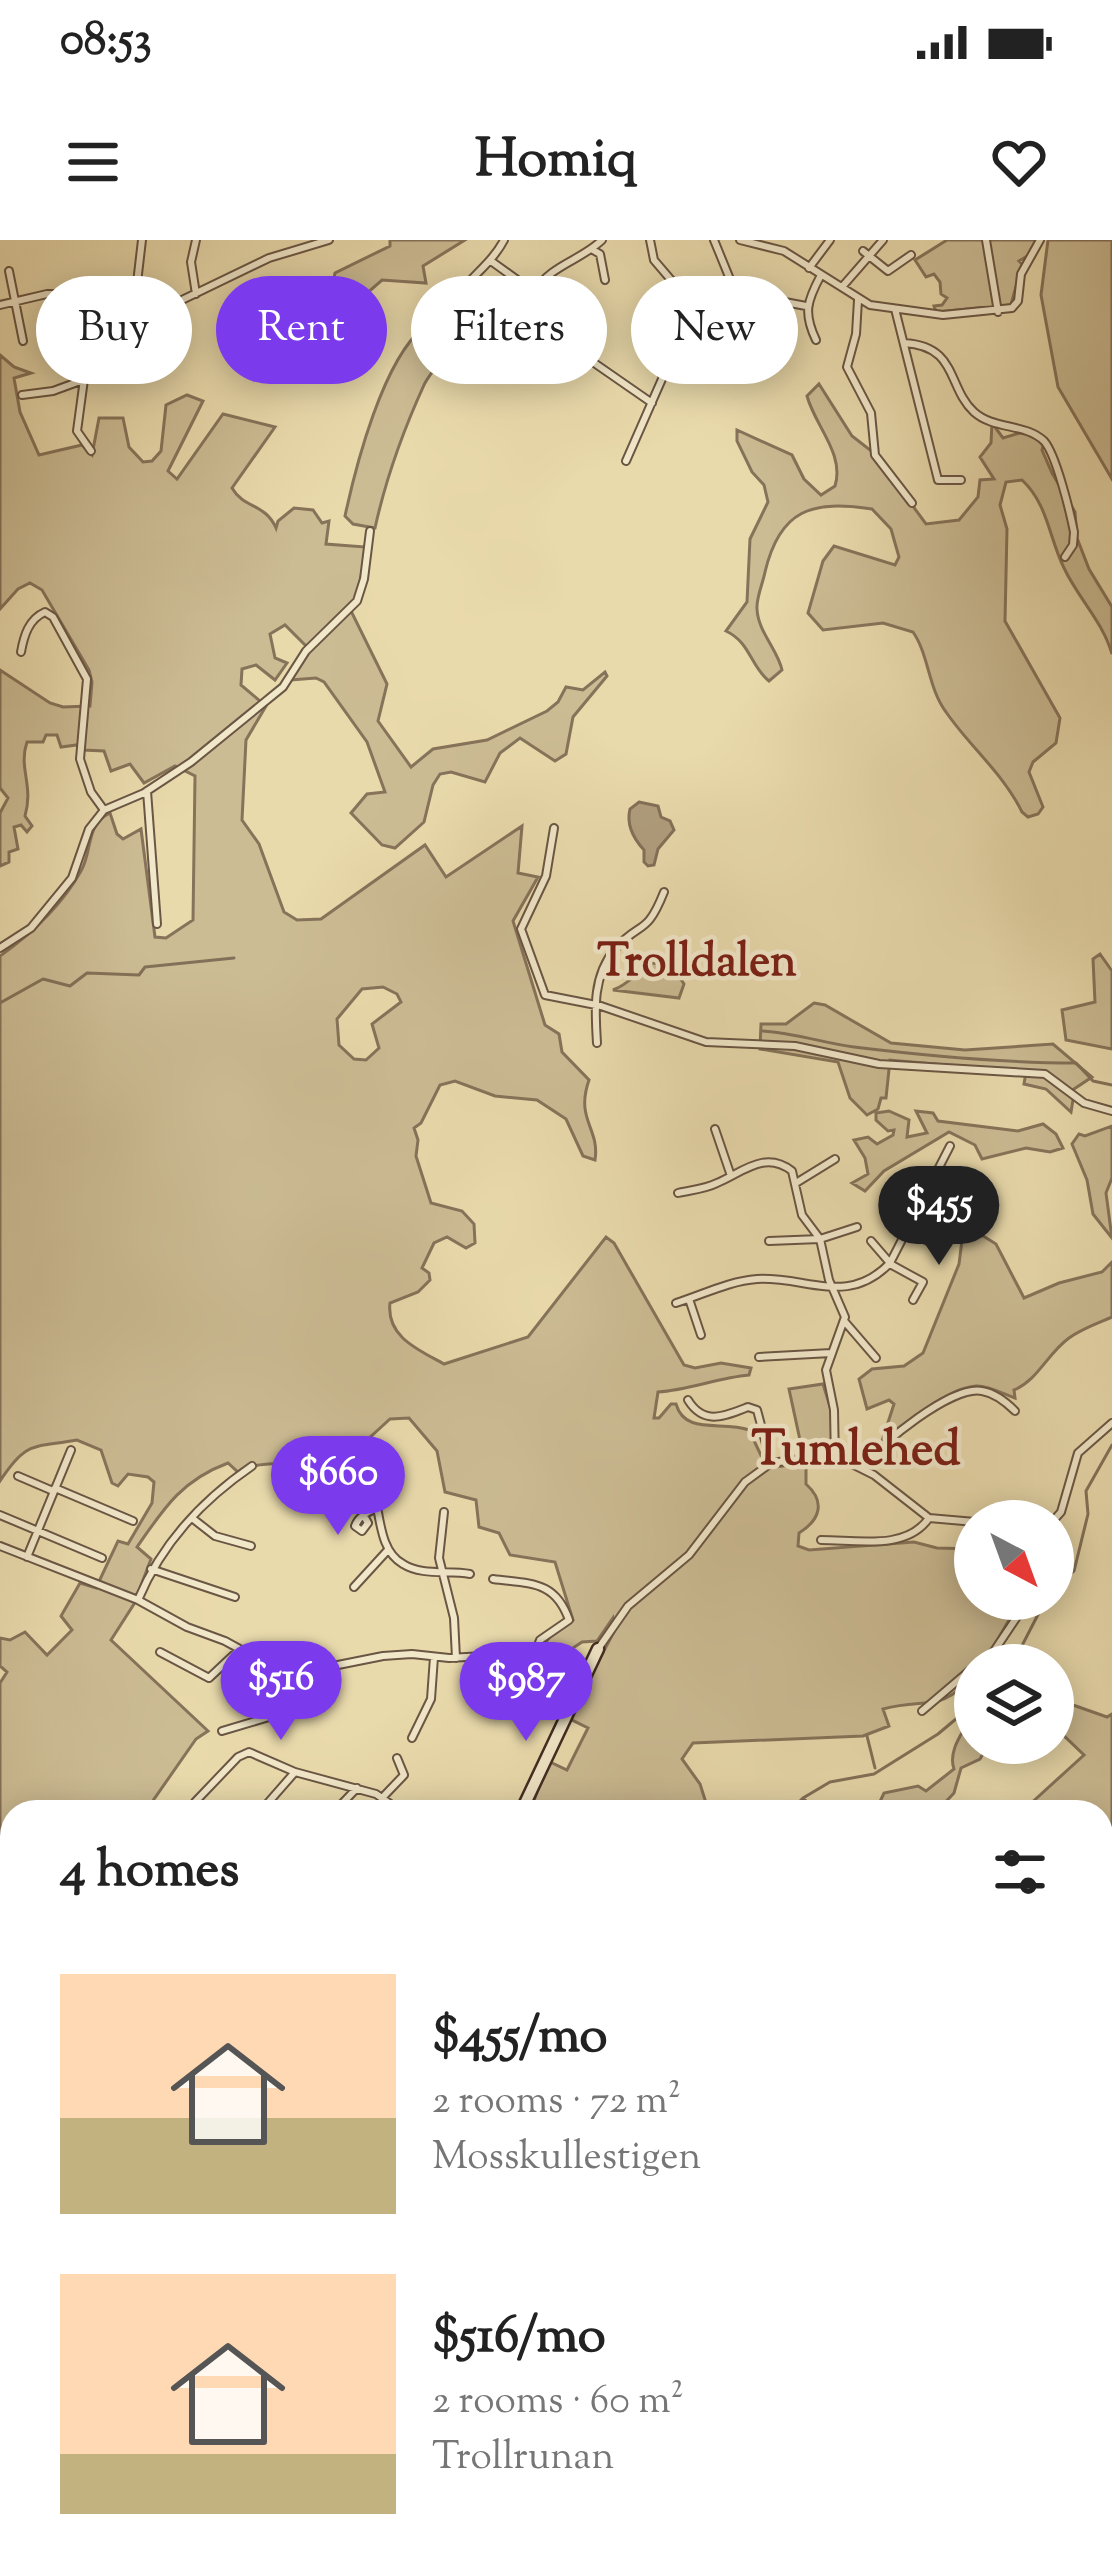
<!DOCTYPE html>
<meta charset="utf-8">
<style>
:root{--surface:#fff;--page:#f2f2f2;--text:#222;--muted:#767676;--accent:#7c3aed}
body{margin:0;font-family:"Sorts Mill Goudy",serif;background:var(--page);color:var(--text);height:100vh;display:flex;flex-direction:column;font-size:45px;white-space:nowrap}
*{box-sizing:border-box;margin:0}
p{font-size:39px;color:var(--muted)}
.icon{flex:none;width:66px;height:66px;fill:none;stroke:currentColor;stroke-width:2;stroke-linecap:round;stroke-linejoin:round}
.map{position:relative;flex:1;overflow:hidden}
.details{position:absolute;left:0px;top:1560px;width:1113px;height:771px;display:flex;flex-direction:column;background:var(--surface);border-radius:36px 36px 0 0;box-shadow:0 6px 30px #0003}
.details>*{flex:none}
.hud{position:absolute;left:36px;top:36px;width:1041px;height:108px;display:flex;gap:24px}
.needle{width:78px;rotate:139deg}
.fabs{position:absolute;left:954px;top:1260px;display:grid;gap:24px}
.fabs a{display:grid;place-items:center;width:120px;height:120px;border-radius:50%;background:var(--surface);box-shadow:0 6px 30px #0003;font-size:60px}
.price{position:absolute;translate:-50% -102px;padding:0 27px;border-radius:42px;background:var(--accent);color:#fff;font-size:39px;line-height:78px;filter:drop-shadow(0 3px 6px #0008)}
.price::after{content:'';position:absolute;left:50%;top:72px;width:36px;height:27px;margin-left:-18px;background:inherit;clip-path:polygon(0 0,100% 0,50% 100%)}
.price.on{background:#222;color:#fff}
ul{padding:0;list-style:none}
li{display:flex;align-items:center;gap:36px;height:300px;padding:0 60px}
li span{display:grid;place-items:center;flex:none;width:336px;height:240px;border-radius:0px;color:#555}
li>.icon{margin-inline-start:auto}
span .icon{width:144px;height:144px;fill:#fffc;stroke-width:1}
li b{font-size:51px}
h2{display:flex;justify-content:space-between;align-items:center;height:144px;padding:0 60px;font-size:51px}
.chip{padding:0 42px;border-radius:54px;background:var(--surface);box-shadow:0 6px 30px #0003;font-size:42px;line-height:108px}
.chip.on{background:var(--accent);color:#fff}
.status{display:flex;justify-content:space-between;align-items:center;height:84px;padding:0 60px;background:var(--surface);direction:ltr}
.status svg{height:33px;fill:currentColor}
header{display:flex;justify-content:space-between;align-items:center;height:156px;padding:0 60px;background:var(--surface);font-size:54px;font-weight:700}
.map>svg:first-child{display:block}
.green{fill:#ccbc94;stroke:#86735a;stroke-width:3;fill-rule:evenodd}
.water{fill:#b09e7d;stroke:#837058;stroke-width:3}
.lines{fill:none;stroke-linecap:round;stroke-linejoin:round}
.stream{stroke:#837058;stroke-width:3}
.street-casing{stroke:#6a5644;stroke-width:10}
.secondary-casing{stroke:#402a21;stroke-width:15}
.street{stroke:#f1e7c9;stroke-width:6}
.secondary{stroke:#f1e7c9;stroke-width:10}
.labels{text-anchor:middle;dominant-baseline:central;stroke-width:9;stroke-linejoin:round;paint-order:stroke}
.neighbourhood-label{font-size:45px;font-weight:bold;fill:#7a1f14;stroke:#f1e7c9}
.quarter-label{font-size:48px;font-weight:bold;fill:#7a1f14;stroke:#f1e7c9}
</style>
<div class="status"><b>08:53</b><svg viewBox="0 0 49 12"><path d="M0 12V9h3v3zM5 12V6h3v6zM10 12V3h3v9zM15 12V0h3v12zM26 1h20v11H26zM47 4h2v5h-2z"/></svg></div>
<header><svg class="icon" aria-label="menu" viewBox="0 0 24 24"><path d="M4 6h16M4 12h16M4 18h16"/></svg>Homiq<svg class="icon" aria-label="heart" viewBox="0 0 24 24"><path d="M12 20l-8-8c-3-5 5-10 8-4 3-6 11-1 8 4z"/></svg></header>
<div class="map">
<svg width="1112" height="2329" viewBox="0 0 1112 2329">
<rect width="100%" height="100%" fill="#e9daac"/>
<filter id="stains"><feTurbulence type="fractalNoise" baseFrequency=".00167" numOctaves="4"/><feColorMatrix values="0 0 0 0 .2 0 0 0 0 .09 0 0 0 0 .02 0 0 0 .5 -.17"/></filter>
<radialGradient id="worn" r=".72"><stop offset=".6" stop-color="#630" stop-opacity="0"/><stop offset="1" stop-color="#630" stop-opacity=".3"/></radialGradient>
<path class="green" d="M390 0H465L423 26 426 43 382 40 350 68 337 69 332 47 335 33 390 6Z
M947 0H1037L1029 15 1019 21 1022 24 1011 65 936 72 934 66 942 65 947 58 941 54 940 42 934 34 926 37 915 20Z
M1048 0H1112V239L1058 147 1041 55Z
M424 87H433C439 95 444 102 442 112 440 125 429 134 424 145 403 191 386 238 375 288L353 284 345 276C356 225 383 120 424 87Z
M0 115 14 127 31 133 14 138 20 172 39 215 82 205 92 215 99 178H123L129 207 143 222 152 221 161 211 166 165 187 155 203 161 168 231 177 239 223 174 275 187 232 248C244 269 265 263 276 288L278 281 294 268 313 270 322 283 329 281 326 304 366 307 360 343 351 371 387 444 378 481 411 527 433 509 487 500 547 471 558 462 566 447 583 450 605 432 607 436 573 477 566 514 555 521 520 498 500 513 485 542 451 532 440 534 433 545 424 582 395 608 382 605 351 573 367 554 385 552 367 502 324 442 316 438 290 440 309 409 285 385 270 394 275 418 287 423 275 440 256 425 242 429 241 445 266 466 246 500 242 580 259 604 284 672 297 680 321 679 425 605 446 637 522 586 518 633 538 637 513 681 545 785 559 794 562 812 589 840C575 880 600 888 595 920L583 916 566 879 537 860 495 856 455 841 440 845 421 883 414 888 418 900 416 916 431 963 462 971 474 984 475 1003 466 1008 447 997 434 1003 422 1028 429 1033 430 1040 418 1052 390 1063C386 1097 419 1110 444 1124L528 1097 606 997 614 1003 684 1125 695 1128 721 1123 751 1128 749 1135C717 1138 689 1150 658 1152L654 1178H659L671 1164H676C685 1196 723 1180 749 1190L767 1228 806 1223V1244C826 1262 820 1280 799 1293L798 1306 809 1310 914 1302 937 1308 975 1309V1359H1010L1017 1366 983 1425H975V1435C938 1474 929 1457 883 1469L889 1486 863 1496 693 1503 682 1519 700 1544 708 1569 727 1566 738 1572H530L548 1521 567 1530 588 1488 568 1478 615 1390 613 1378 597 1401 582 1402 567 1412 543 1406 555 1390 573 1380 555 1322 510 1315 499 1293 479 1287 476 1260 445 1252 437 1211 409 1178 390 1179 368 1199 339 1201 329 1214C315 1216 301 1221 287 1223 268 1225 256 1222 239 1233L228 1223C182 1240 164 1268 137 1307L151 1319 134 1364 111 1400 208 1491 196 1499 145 1572H12V1778L0 1769V1443L7 1432 0 1426V1398L10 1400 25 1392 47 1415 72 1390 61 1376 80 1343 96 1348 118 1301 128 1304 152 1263 154 1242 148 1237 128 1234 118 1246 112 1243 101 1210 77 1200C33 1208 27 1200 0 1241V716C31 694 62 665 81 631 93 610 85 585 110 573L117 594 123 599 141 589 155 697 166 698 193 680 195 536 175 526 144 543 130 524 111 531 104 511 84 510V504L61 507 57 495H46L43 502H27C18 528 34 545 25 576L32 586 27 592 21 585 14 587 18 609 9 612V622L0 626V573L8 558 0 548V430L50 463 63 467 90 466 92 442 89 430 42 350 30 343 18 349 0 369ZM383 747 397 754 401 762 372 784 379 808 366 820 354 819 339 805 337 779 362 749Z
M819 144 852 196 874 213 926 284 959 280 978 257 980 240 994 239 980 217 991 203 992 183 1003 198 1023 192 1044 203 1042 210 1052 233 1075 272 1077 298 1089 329 1112 367V414C1103 382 1078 358 1064 328 1049 298 1048 264 1022 240L1006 242 1000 265 1007 289 1005 381 1060 478 1056 503 1033 522 1029 532 1043 567 1038 574 1028 577 1022 572C1003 533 970 507 946 472 928 448 929 415 913 392L883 383 823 390 808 373 823 321 834 306 895 325 899 317 891 289 872 269C812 260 780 269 765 332 763 343 756 358 757 369 758 392 778 410 782 430L769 441C750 426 751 403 726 391L747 362 750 299 768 262 764 245 752 232 737 201V190L792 215 804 239 821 255 835 246C845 214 815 186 807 156Z
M1100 714 1112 731V809L1066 800 1062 770 1095 762 1093 719Z
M651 723C669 724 675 729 684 744L679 758 613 750C630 744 636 732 651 723Z
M814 763 825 765 891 803 965 810 1053 804 1092 837 1071 851 1074 854 1071 872 1046 849 1024 844 1026 832 890 820 886 858H881L878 869 867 875 850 858 838 822 760 809 761 784H786Z
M889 871 909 880 907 897 927 893 916 871 933 873 938 881 1018 891 1043 884 1056 894 1063 908 1050 912 1026 908 982 919 975 905 949 892 884 931 865 951 852 943 868 934 865 918 854 900 868 897 877 904 893 895 894 890 888 891 876 880V873Z
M1112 886V938L1106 953 1112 998 1093 974 1087 940 1072 904 1079 894 1085 896Z
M964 984 996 1004 1024 1058 1059 1043 1102 1032 1112 1022V1077C1098 1083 1081 1089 1069 1098 1047 1114 1038 1140 1014 1150L1015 1158C1004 1154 987 1145 976 1146 947 1148 902 1185 881 1204L894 1164 889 1160 867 1169 859 1139 872 1129 904 1126 923 1113 959 1024Z
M823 1144 832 1173 833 1201 816 1206 810 1215 803 1214 789 1149Z
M1073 1465 1107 1477 1112 1474V1858L1107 1869 1112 1880V1978L1101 1976V1572H1012L1028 1566 1084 1515 1059 1491 1058 1471Z
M969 1480 975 1483V1503H989L980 1519 961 1528 954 1553 936 1572H875L884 1553 918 1546 926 1551 954 1529C948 1512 961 1495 969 1480Z
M12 2252V2319H645L642 2329H0V2258Z"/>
<path class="water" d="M639 562 658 566 661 577 670 581 674 590 658 609 654 625 648 626 644 622V610C633 598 626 585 630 569Z"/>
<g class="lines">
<path class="stream" d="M0 763 43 739 70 746 87 733 139 735 145 727 234 718
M763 791C795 793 823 803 854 807 928 816 1001 823 1076 823L1093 841 1112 845
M1053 1347 1074 1331 1088 1274 1086 1251 1112 1205
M1012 1425 1046 1359
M867 1496 875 1528
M805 1560 816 1572
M789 1572 803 1558 830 1542 874 1534 938 1494 975 1463"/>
<g class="street-casing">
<path id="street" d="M196 0 191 22 196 54
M650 0 654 20 718 95
M714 0 765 125
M740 0 784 11 870 65 943 75 1012 68 1018 61 1021 34 1040 0
M986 0 998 72
M593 10 600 14 605 40
M863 11 888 31 911 15
M491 21 534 52C552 24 580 21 602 0
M809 28 830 0
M9 31 23 101
M842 47 883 0
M756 50 769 59 806 66
M534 52C589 70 555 81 577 111L652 163
M858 60 856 94 847 127 871 173 875 215 912 263
M453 62C468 38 491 25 504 0
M0 65 47 54 96 55 155 73 269 18 329 0
M895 69 938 240H961
M816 100C803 73 807 61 821 35
M904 103C958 106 947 147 974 172 994 190 1025 183 1044 201 1056 214 1070 272 1074 292L1073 305 1065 317
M698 137 729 97
M22 155 53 151 83 140
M91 211 77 191 85 132 135 60 142 0
M626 221 662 139 671 96 731 95 739 86 740 61
M21 412C24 395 29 379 45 372L53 377 87 439 80 519 91 552 104 570
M147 551 157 684
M554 588 546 636 521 689 545 755 601 766 706 802 795 806 879 824 1045 834 1084 863 1112 871
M0 708 31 688 72 638 89 589 104 570 144 553 191 522 283 447 306 411 357 361 364 339 370 291
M597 803C595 770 592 737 615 709 641 680 646 697 664 652
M715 889 731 936
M796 943 835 919
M678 953C691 950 705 949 717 943 743 932 765 910 792 931L802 975 820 999 829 1040 845 1077 826 1130 834 1170 835 1221
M908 992 937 1005
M769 1001 820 999 857 987
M871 1001 890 1023
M890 1024 923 1042 913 1060
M689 1059 701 1095
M676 1063C702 1055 729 1041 757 1039 806 1036 848 1067 890 1023L950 906
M845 1082 876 1118
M759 1117 831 1113
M688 1160C704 1186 725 1176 748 1167L757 1170 771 1223
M354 1223 337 1228 333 1224 336 1219C394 1218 363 1302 403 1324 422 1336 448 1330 470 1334
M862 1227C880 1204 952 1145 982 1151 994 1153 1007 1163 1015 1171
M18 1236 53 1251
M55 1248 133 1281
M444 1272 439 1318 454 1378 456 1418
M0 1275 102 1318
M364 1276 368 1283 362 1291 355 1286C358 1277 369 1271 378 1268
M192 1278 215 1296 251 1306
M1008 1281H1036
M1053 1281 1061 1272 1078 1213 1112 1183
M821 1300C857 1300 906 1311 929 1278
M0 1306 138 1360 187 1387 225 1401 258 1419 291 1429 304 1439
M27 1317 71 1210
M1053 1324 1061 1299 1054 1281
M151 1329 235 1357
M493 1339C530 1344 555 1340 569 1380L540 1400 535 1413
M354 1347 387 1311
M138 1360C162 1303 201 1261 252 1226
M598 1409 628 1366 689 1315 745 1242 771 1223 801 1219 852 1224 874 1235 929 1278 975 1282
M160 1412 209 1438 240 1409
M976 1425 992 1414 1029 1359
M922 1471 975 1426
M222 1491 279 1474 304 1439 318 1429 383 1416 412 1414 449 1418 535 1413 587 1431
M412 1498 431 1459 434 1417
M383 1557 404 1535 397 1518
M191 1572 195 1562 238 1517 249 1512 295 1532 376 1554 402 1572
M260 1572 295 1532
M334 1572 357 1548
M0 2222 12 2240"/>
</g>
<g class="secondary-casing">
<path id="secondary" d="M521 1572 598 1409
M0 2251 12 2245"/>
</g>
<use href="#street" class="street"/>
<use href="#secondary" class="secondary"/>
</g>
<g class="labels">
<g class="neighbourhood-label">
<text x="697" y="724">Trolldalen</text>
</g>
<g class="quarter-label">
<text x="856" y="1212">Tumlehed</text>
</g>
</g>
<rect width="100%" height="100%" filter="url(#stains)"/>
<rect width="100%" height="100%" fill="url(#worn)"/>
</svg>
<div class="fabs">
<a><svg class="needle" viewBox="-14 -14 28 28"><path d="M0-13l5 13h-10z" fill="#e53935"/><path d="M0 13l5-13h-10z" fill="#767676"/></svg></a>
<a><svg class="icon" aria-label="layers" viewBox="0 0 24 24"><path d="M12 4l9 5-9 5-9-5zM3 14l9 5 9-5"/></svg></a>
</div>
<b class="price on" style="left:939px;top:1028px">$455</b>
<b class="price" style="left:338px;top:1298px">$660</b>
<b class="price" style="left:281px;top:1503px">$516</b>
<b class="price" style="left:526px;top:1504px">$987</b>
<div class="hud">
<a class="chip">Buy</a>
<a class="chip on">Rent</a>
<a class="chip">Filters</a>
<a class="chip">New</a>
</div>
<section class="details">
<h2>4 homes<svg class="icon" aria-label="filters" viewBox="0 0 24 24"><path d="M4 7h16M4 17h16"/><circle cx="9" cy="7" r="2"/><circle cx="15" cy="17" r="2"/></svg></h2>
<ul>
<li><span style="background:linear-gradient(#ffd9b3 60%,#c2b280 0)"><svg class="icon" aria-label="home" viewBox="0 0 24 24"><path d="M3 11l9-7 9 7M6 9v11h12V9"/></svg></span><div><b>$455/mo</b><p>2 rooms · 72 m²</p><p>Mosskullestigen</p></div></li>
<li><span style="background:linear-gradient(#ffd9b3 75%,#c2b280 0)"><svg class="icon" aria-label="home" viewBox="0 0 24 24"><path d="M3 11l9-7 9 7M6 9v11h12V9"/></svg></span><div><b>$516/mo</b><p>2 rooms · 60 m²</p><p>Trollrunan</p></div></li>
</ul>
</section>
</div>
